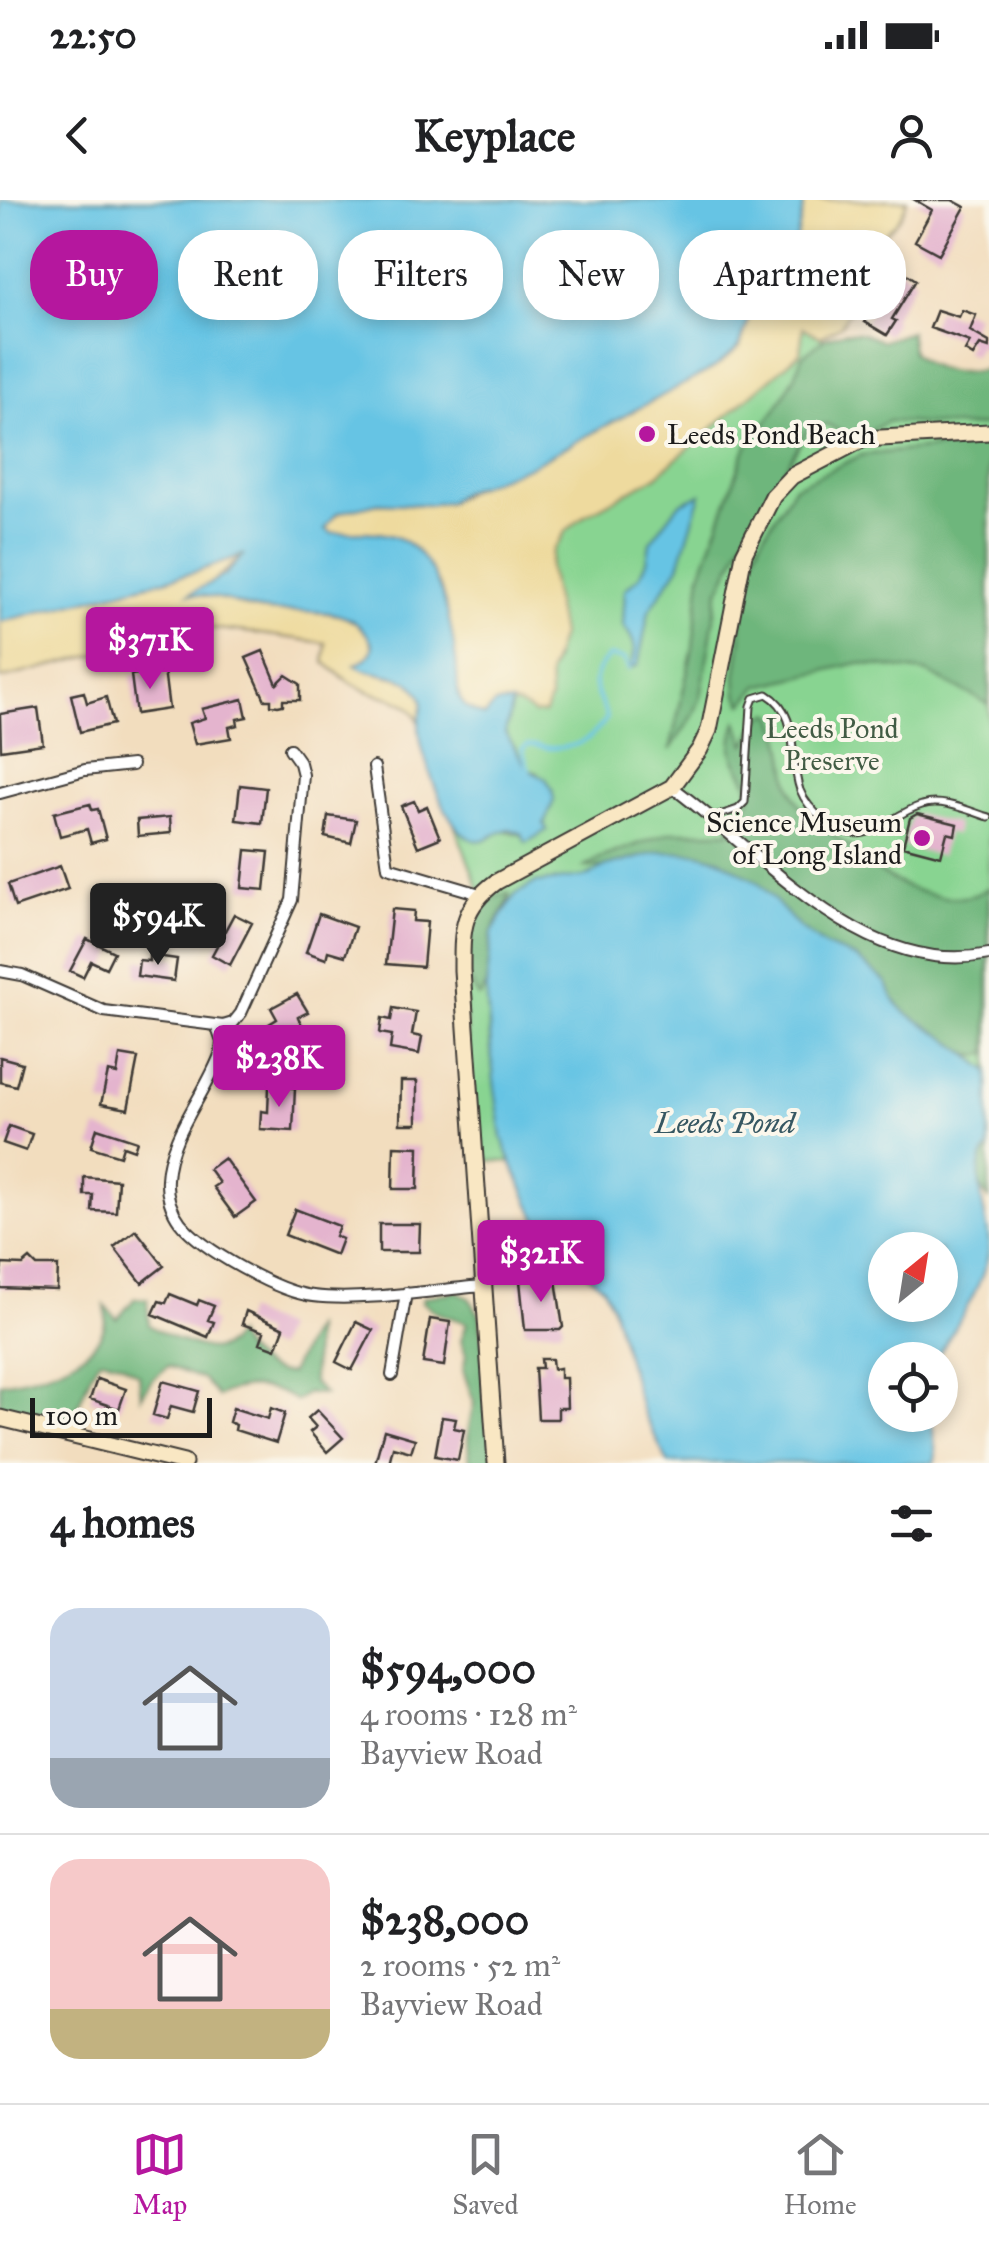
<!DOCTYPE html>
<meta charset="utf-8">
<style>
:root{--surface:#fff;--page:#f2f2f2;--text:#202124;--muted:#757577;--line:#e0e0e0;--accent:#b5179e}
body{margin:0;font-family:"IM FELL Great Primer",serif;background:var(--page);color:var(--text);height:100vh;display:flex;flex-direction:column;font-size:38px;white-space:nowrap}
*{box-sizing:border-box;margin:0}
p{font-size:32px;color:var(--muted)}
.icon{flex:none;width:55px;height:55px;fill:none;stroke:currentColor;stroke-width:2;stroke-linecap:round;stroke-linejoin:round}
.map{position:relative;height:1263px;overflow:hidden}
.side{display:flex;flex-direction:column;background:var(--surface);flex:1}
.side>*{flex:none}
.top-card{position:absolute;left:30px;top:30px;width:930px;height:90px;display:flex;gap:20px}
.needle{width:65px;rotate:30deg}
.tools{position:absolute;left:868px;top:1032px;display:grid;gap:20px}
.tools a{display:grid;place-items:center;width:90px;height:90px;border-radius:50%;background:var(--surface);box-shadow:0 5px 15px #0003;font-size:50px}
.scale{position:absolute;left:30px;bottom:25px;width:182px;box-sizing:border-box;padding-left:10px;border:5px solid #1c1c1c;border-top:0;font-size:28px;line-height:35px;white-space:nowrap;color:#1c1c1c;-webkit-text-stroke:8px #fbf7ec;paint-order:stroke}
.price{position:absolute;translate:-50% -85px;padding:0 22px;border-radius:10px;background:var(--accent);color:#fff;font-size:32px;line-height:65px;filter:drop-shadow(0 2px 5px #0008)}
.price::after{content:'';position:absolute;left:50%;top:60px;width:30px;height:22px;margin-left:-15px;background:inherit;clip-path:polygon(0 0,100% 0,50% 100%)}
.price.current{background:#222;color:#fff}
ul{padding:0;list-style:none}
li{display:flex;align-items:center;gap:30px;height:250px;padding:0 50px}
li+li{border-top:2px solid var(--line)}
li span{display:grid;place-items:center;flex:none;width:280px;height:200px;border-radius:30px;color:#555}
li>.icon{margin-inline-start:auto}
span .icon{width:120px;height:120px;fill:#fffc;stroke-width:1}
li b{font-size:42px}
h2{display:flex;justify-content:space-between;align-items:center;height:120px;padding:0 50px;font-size:42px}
.chip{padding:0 35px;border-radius:40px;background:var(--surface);box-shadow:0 5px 15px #0003;font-size:35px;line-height:90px}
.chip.current{background:var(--accent);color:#fff}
.status{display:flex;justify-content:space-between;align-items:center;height:70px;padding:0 50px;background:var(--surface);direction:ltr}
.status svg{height:28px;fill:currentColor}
header{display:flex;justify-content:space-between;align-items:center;height:130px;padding:0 50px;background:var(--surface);font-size:45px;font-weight:800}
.tabs{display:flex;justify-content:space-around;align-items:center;height:140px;border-top:2px solid var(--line);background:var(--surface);font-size:28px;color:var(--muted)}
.tabs a{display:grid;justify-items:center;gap:5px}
.tabs .current{color:var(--accent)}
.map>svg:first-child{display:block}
.green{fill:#88d491;stroke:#527856;stroke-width:2.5}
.forest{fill:#6eb67b;stroke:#45694c;stroke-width:2.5}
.sand{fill:#eeda9e;stroke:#857b5d;stroke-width:2.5}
.water{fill:#66c4e4;stroke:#417080;stroke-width:2.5;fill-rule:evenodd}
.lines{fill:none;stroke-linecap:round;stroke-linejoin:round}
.stream{stroke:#66c4e4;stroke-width:4}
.building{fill:#e4b4ce}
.lane-casing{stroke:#3c3934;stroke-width:9}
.street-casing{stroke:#3c3934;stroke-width:14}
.secondary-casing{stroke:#3c3934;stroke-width:19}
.lane{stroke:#fff;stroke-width:5}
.street{stroke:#fff;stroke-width:10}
.secondary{stroke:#f9e7c3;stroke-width:15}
.poi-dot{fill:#b5179e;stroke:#fbf7ec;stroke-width:4}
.labels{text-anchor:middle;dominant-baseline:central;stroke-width:8;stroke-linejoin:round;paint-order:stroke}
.poi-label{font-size:28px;fill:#1c1c1c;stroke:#fbf7ec;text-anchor:start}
.park-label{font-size:28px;fill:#425c45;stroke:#fbf7ec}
.water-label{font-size:30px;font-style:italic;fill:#365762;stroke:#fbf7ec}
</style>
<div class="status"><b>22:50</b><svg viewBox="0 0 49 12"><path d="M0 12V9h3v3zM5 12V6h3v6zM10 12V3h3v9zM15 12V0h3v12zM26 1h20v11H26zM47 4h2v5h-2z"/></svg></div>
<header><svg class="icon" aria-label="back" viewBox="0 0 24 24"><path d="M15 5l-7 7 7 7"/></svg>Keyplace<svg class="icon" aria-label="person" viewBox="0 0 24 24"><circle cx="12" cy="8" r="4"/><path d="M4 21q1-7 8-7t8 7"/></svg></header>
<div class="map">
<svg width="989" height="1263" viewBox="0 0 989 1263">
<rect width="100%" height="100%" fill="#fbf7ec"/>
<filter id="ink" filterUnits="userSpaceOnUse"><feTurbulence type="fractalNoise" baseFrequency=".01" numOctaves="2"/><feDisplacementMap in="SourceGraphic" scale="20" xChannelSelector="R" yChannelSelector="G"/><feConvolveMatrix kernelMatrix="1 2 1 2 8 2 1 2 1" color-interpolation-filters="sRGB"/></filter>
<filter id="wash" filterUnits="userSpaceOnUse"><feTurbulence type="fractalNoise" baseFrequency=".0048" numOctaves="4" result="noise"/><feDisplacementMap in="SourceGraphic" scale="40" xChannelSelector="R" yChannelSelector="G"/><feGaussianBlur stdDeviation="2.25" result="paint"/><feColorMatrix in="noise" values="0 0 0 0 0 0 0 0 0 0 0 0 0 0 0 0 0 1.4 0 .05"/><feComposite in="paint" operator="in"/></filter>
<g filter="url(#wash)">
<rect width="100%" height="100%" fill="#f2ddbe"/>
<path class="green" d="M802 126 820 137 989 187V871L949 840 604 667C576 687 547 676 518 694 507 700 496 719 492 732 479 775 495 918 511 962L476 960 462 770 480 692 453 621 461 632 483 640 504 630 522 635 544 624 538 573 529 570 504 531 512 503 521 504 534 514 550 499 549 473 555 458 549 368 553 351 566 331 585 315 655 277 802 140Z"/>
<path class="forest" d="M844 132 862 133 883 141 910 132 912 152C933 173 962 176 989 168V225L967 227 889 221 861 236 849 237 827 224 809 228 745 336 718 393 701 497 693 516 670 550 693 447 701 374 746 247 776 209 795 176 802 156 825 138Z
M989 231V504L925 472 858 463 759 486 743 504 737 493 736 476 741 441 743 387 760 341 794 287 862 255 971 244Z
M770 513 774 516C777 526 782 536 783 545 787 563 786 580 795 597 809 623 830 632 852 648 862 655 870 667 881 673 908 691 962 710 989 687L988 852 979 856 970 855 906 813 894 800 886 782 856 758 825 746 799 727 781 709 660 652 604 667H585L600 658 671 632H729L730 618 745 610 751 595C743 559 723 566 737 522L746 544 760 518Z
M509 693C508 709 497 718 492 732 486 753 495 781 479 797 456 767 464 697 509 693Z
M989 948V999C976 988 977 970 981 955Z
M457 1091 469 1098 480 1115 494 1263H471C465 1243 469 1222 474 1203L463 1170 466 1155 461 1140 467 1123 437 1113 422 1102 424 1097Z
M135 1098 147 1099 149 1125C162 1134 199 1150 215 1149 224 1148 230 1142 236 1135 244 1155 268 1175 290 1173L314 1126 313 1183 324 1194 307 1193 296 1201C274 1186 242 1182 218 1197L204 1180 168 1166 152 1180 141 1197 139 1175 121 1163 100 1159C81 1179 85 1228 47 1221 30 1219 17 1208 0 1208V1183C39 1177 114 1159 105 1106L117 1119Z"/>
<path class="sand" d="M805 0H907C902 24 883 32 868 50 856 64 849 82 846 101L853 106 841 125 820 137 803 127 800 153 655 277 585 315 566 331 553 351 549 368 561 435 549 473 550 499 545 513 534 514C520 503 512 503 495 504L485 516 469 511 456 494V460L447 410 439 384 325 330C345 288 409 309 446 302 456 300 469 289 480 285 561 254 637 208 714 168L740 147 748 122 744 92 747 81 795 42Z
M252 353 241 357 215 380C224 392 229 401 243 406 278 419 355 396 371 442 376 453 365 460 356 464 378 483 441 469 419 522 408 496 388 500 365 490 350 484 337 473 324 462L326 443C273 437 151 411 109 442L111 451 0 479V422L195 372Z"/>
<path class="water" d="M0 0H805L796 42 747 81 744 92 748 122 739 147 714 168 530 266 462 292 449 302 427 305 378 303 337 313 325 329 331 333C350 332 374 330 393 336 439 351 451 420 456 461 460 491 450 505 485 516L495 504 512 503 505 533 529 570 546 579 552 589 554 600 544 624 547 630 526 643 522 634 510 629C498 631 486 643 474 640 447 634 419 551 419 526 419 512 428 503 417 490 402 470 374 478 355 465 361 462 370 458 372 450 374 444 371 441 368 436 340 394 281 423 242 405 224 398 208 396 189 394L225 375 245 354 195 372 0 422Z
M701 294 679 366 649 411 638 465 629 469C638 450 636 442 623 425L625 389 639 377 647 362 650 342 679 304Z
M660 652 697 653 719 659 758 682 799 727 825 746 856 758 886 782 894 800 906 813 949 840 989 871V948C967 968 989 1017 989 1046 989 1077 952 1133 935 1160H885V1215H931L936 1255 934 1263H668L641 1208 612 1106 603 1087 563 1053 538 1022 511 962 502 938 494 882 486 789 492 732 515 695 535 683 589 676 604 667ZM885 1050H940V1105H885Z"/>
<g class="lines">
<path class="stream" d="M529 570 522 549 528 545C536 545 544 548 552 548 578 548 593 539 607 518 597 489 584 482 609 456L624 459 629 469"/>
</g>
<g id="blocks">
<path class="building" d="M915 0H952L965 7 939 54 915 41 932 10Z
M898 68 916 80 892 119 896 121 887 135 865 122Z
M937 110 959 117 962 110 976 115 970 131 989 142V148L980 145 973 156 965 151 970 142 930 128Z
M263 451 277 484 286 475 300 484V500H283V505L278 506 271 505V500H265L246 458Z
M164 470 169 509 136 514 131 475Z
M84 492 87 503 106 497 113 524 80 532 71 495Z
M243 499 247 517 237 519 238 525 229 527 231 538 195 544 189 523 205 518 202 509Z
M38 508 43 544 1 550 0 514Z
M240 585 266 588 262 623 236 620Z
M414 601 418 610 427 606 440 638 418 647 401 606Z
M90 604 92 610 98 609 106 639 91 643 87 629 60 636 54 613Z
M917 614 957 624 955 635 947 633 941 656 903 646 910 618Z
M328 616 356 620 351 643 325 637Z
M170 617 171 633 138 636 137 620Z
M246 650 269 652 265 690 242 688Z
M60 666 68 689 15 707 8 684Z
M392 709 414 711 413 721 427 722 423 767 386 764Z
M234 714 252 723 230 765 212 755Z
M319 714 355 727 345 756 328 751 326 759 306 752Z
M87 739 114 752 106 768 91 761 83 777 70 771Z
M149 755 177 759 174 781 137 776 139 760 149 761Z
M297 794 308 812 298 817 302 825 277 839 269 824 277 819 271 808Z
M393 808 416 812 412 835 422 837 419 854 390 849 392 835 380 833 382 818 391 820Z
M120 855 138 858 128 909 101 904 108 872 117 874Z
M0 857 22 863 16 886 0 882Z
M401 881H417V924H400Z
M269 886 295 888 293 931 260 929 261 911 268 912Z
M9 926 32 934 26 951 3 943Z
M97 928 137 941 134 950 123 946 120 956 91 947Z
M394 946 419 947 418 989H393Z
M224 958 256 1002 235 1017 213 987 219 983 209 969Z
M84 977 118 980 116 1012 92 1011 93 995H84Z
M295 1009 339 1026 335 1036 342 1039 336 1055 285 1035Z
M379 1024H420L419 1052H379Z
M136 1030 164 1066 142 1083 114 1047Z
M30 1059 37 1066H58L57 1090 0 1088 2 1064 23 1065Z
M556 1080 563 1127 560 1130H525L520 1081Z
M170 1094 197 1105 199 1100 214 1106 208 1120 214 1122 208 1137 153 1114 159 1101 166 1103Z
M246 1111 284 1128 276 1149 260 1143 264 1132 242 1124Z
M430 1119 450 1122 444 1166 423 1163Z
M356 1122 373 1130 352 1170 336 1162Z
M541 1159H552L553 1169 560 1168V1178H566L567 1208H558V1219H538L535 1168H542Z
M97 1179 126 1189 119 1209 90 1199Z
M163 1181 199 1191 193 1212 171 1206 167 1219 153 1215Z
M233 1208 268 1219 271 1208 285 1213 276 1243 235 1230 236 1225 229 1222Z
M317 1210 343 1238 327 1252 310 1232 316 1227 308 1218Z
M442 1217 456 1219 454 1228 464 1230 458 1260 435 1256Z
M384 1230 415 1239 411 1252 393 1247 389 1263H375Z"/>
</g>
</g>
<g filter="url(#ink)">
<use href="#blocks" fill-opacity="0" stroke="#3c3934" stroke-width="2.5"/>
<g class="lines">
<g class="lane-casing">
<path id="lane" d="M714 617 738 609 745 602 751 506 754 498 767 494C801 514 788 556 800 590 805 603 814 612 824 620 868 654 884 616 922 605 942 598 969 611 989 617"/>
</g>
<g class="street-casing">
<path id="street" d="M374 567 388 667 480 694
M672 587C763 653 864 780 989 754
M0 593 85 570 132 565
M0 771 22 775 104 811 223 826 233 823 241 813 292 700 303 575 300 563 290 549
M216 825 222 842 221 852C207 893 169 934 167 979 166 994 171 1010 180 1022 202 1050 278 1092 313 1096 360 1102 434 1090 483 1086
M392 1175 406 1093"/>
</g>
<g class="secondary-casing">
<path id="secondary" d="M0 1218 184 1263
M496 1263 462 770C462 730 461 708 496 682L672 587 700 549 709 530 744 354 773 296 792 276 863 239 989 232"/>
</g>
<use href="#lane" class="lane"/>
<use href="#street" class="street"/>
<use href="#secondary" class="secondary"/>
</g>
</g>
<g class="poi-dot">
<circle cx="647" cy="234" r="10"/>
<circle cx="922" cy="638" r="10"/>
</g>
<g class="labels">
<g class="poi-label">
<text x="667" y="234">Leeds Pond Beach</text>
<text x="902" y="622" text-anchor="end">Science Museum<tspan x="902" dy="32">of Long Island</tspan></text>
</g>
<g class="park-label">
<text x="832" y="528">Leeds Pond<tspan x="832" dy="32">Preserve</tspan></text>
</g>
<g class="water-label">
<text x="725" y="923">Leeds Pond</text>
</g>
</g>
</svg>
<div class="tools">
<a><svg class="needle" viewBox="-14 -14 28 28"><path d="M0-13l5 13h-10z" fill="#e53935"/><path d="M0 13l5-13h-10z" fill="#757577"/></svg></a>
<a><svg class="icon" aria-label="locate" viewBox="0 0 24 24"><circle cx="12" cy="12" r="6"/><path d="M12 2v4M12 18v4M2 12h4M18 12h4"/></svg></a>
</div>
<div class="scale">100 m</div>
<b class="price" style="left:150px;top:492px">$371K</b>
<b class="price current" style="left:158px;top:768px">$594K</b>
<b class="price" style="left:279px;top:910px">$238K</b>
<b class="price" style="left:541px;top:1105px">$321K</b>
<div class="top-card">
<a class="chip current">Buy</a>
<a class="chip">Rent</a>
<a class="chip">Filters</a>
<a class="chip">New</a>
<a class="chip">Apartment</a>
</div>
</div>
<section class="side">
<h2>4 homes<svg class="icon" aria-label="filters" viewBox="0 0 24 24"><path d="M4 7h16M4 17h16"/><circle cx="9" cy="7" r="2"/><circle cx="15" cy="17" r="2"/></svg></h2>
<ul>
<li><span style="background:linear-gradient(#c9d6e8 75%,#9aa5b1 0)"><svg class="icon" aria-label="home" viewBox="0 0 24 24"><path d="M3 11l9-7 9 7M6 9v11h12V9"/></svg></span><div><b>$594,000</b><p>4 rooms · 128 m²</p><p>Bayview Road</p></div></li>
<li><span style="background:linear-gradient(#f6c9c9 75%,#c2b280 0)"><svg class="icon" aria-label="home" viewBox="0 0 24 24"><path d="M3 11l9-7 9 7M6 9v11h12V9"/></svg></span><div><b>$238,000</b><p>2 rooms · 52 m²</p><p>Bayview Road</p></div></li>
</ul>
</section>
<nav class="tabs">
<a class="current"><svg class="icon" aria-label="map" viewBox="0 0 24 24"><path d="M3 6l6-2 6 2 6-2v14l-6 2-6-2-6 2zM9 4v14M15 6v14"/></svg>Map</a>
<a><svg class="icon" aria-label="saved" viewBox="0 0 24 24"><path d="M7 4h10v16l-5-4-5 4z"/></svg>Saved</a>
<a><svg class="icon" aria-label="home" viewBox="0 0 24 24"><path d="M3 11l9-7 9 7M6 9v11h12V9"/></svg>Home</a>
</nav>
